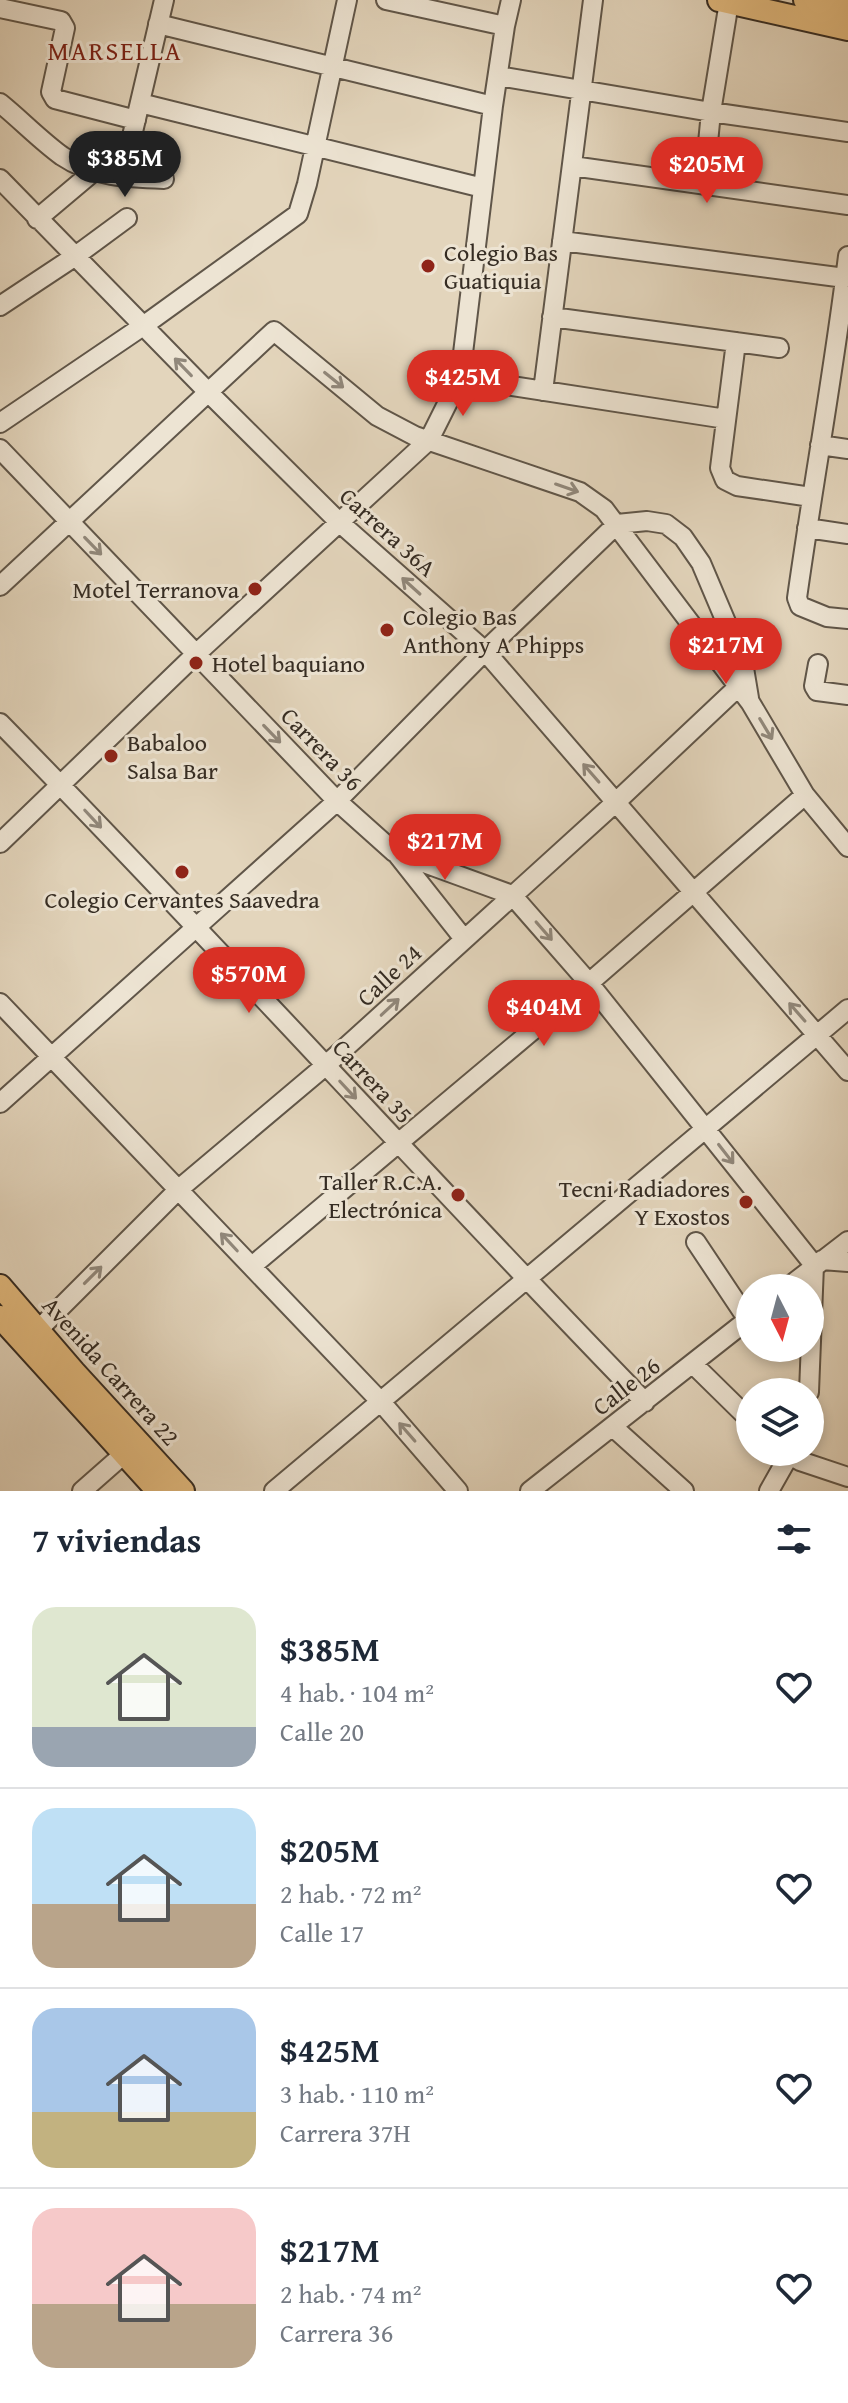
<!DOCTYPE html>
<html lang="es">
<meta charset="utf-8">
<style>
:root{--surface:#fff;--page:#f2f2f3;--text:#1f2937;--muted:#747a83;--line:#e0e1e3;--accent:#d93025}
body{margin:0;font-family:"Gentium Book Plus",serif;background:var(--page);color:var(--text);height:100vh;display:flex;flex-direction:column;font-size:30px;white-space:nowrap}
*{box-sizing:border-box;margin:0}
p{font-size:26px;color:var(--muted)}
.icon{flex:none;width:44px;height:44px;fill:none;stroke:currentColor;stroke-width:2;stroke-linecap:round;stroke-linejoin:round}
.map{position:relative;height:1491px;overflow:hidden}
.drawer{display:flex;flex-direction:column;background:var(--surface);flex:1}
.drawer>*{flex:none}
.needle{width:52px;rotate:174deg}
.fabs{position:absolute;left:736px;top:1274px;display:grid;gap:16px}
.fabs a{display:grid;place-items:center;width:88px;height:88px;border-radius:50%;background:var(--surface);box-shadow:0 4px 12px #0003;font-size:40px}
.price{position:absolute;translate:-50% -68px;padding:0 18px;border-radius:28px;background:var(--accent);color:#fff;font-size:26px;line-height:52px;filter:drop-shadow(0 2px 4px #0008)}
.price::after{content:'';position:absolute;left:50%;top:48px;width:24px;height:18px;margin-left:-12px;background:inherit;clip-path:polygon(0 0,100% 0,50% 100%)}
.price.current{background:#222;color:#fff}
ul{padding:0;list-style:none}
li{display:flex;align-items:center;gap:24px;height:200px;padding:0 32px}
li+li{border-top:2px solid var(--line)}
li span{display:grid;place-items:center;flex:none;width:224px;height:160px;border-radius:24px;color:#555}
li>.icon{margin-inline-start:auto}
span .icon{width:96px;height:96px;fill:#fffc;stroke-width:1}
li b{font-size:34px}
h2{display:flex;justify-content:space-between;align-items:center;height:96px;padding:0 32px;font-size:34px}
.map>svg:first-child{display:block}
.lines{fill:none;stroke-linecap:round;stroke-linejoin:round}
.minor-casing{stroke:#605649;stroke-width:22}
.major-casing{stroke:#352c23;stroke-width:26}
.minor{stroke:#ede4d3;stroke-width:18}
.major{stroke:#e2ba7e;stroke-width:22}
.oneway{stroke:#91887b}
.poi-dot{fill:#8f2418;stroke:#ede4d3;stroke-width:3}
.labels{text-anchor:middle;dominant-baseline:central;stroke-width:6;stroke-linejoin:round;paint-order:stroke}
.poi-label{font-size:24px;fill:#352c23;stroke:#ede4d3;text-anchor:start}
.street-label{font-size:24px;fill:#352c23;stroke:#ede4d3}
.neighbourhood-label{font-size:26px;letter-spacing:2px;fill:#7a1f14;stroke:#ede4d3}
</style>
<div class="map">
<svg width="848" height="1491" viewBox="0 0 848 1491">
<rect width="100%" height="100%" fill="#e3d5bc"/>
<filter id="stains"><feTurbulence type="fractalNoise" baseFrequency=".0025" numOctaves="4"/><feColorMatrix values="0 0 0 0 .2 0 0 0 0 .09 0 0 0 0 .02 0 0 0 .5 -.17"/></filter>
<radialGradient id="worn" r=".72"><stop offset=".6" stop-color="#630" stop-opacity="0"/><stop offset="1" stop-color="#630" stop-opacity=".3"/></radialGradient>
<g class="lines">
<g class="minor-casing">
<path id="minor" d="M386 0 505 26
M0 8 61 21 65 28 51 92 55 99 136 120
M158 24 493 106
M498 76 711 112 848 132
M0 103C21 120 40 140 62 156 93 177 128 178 164 179
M140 103 483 188
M132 136 164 0
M572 166 848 205
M0 179 208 392 339 522 485 651 848 1071
M704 184 711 112 729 2
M37 219 94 171
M562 241 845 278
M848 256C834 371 813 484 797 598L800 606 827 617 848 619
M0 306 74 257 127 218
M552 317 779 348
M736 342 720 468 725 480 737 486 811 497
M460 378 726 419
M543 391 593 0
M0 423 143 326 298 214 307 184 347 0
M820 445 848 449
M0 449 337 801 394 852 512 895 589 983 814 1265
M807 528 848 534
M0 586 274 331 377 416 415 436 580 492 604 509 750 702 805 795 848 847
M818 664 814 686 817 691 848 695
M0 723C219 946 427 1178 645 1402
M0 843 196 654 429 440 460 378 493 106 505 26 511 0
M396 853 464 939
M0 1003 381 1402 458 1491
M0 1103 337 801 485 651 617 524 647 521 666 524 683 537 701 563 743 662 749 698
M696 1242 748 1320
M822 1260 848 1262
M252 1266 589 983 805 795
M787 1288 848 1241
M38 1330 179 1189 325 1066 616 802 738 687
M693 1364 750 1420
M809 1392 814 1265
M613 1427 684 1491
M784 1452 800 1461 848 1477
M82 1491 124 1454
M274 1491 848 1009
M530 1491 750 1318
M769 1491 791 1452"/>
</g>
<g class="major-casing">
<path id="major" d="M719 0 848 29
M805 0 848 10
M0 1286 74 1372 183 1491
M0 1317 158 1491"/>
</g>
<use href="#minor" class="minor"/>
<use href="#major" class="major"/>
</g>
<defs><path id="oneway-shaft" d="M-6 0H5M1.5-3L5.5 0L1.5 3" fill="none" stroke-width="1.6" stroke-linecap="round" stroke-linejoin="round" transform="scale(2)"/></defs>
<g class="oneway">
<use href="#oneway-shaft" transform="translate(183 367) rotate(-134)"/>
<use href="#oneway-shaft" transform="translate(334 380) rotate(39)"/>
<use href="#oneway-shaft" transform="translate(567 488) rotate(19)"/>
<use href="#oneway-shaft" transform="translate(93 546) rotate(46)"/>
<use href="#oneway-shaft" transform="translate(411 586) rotate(-138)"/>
<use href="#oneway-shaft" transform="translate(766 729) rotate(59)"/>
<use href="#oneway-shaft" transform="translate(272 734) rotate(46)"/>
<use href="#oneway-shaft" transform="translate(591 773) rotate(-131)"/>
<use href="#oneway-shaft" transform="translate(93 819) rotate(47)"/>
<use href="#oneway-shaft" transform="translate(544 931) rotate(49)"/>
<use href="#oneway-shaft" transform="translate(390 1007) rotate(-43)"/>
<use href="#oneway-shaft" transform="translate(797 1012) rotate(-131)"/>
<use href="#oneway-shaft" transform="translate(348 1090) rotate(47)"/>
<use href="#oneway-shaft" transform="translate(726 1154) rotate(52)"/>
<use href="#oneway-shaft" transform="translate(229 1242) rotate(-133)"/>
<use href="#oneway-shaft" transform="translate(93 1275) rotate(-45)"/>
<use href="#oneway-shaft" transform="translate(407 1432) rotate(-131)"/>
</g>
<g class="poi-dot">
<circle cx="428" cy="266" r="8"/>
<circle cx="255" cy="589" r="8"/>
<circle cx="387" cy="630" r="8"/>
<circle cx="196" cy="663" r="8"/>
<circle cx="111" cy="756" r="8"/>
<circle cx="182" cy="872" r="8"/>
<circle cx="458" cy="1195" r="8"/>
<circle cx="746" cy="1202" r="8"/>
</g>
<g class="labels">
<g class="poi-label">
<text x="444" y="252">Colegio Bas<tspan x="444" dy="28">Guatiquia</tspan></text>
<text x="239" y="589" text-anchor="end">Motel Terranova</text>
<text x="403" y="616">Colegio Bas<tspan x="403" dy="28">Anthony A Phipps</tspan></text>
<text x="212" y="663">Hotel baquiano</text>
<text x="127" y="742">Babaloo<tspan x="127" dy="28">Salsa Bar</tspan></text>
<text x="182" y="899" text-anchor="middle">Colegio Cervantes Saavedra</text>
<text x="442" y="1181" text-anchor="end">Taller R.C.A.<tspan x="442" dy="28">Electrónica</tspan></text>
<text x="730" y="1188" text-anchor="end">Tecni Radiadores<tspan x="730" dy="28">Y Exostos</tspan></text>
</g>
<g class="street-label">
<text transform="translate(388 532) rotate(42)">Carrera 36A</text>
<text transform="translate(322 749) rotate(46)">Carrera 36</text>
<text transform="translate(389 975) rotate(-43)">Calle 24</text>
<text transform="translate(373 1081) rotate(47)">Carrera 35</text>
<text transform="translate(111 1371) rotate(48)">Avenida Carrera 22</text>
<text transform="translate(626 1386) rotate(-38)">Calle 26</text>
</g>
<g class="neighbourhood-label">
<text x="115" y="50">MARSELLA</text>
</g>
</g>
<rect width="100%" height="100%" filter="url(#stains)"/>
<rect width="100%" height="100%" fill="url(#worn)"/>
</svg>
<div class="fabs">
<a><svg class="needle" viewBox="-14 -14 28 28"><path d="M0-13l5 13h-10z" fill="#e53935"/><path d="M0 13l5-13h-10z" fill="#747a83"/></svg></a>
<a><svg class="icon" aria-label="layers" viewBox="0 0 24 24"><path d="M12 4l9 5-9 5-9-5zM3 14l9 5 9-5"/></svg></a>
</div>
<b class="price current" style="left:125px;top:199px">$385M</b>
<b class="price" style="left:707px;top:205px">$205M</b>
<b class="price" style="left:463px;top:418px">$425M</b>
<b class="price" style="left:726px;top:686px">$217M</b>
<b class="price" style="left:445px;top:882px">$217M</b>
<b class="price" style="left:249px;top:1015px">$570M</b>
<b class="price" style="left:544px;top:1048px">$404M</b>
</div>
<section class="drawer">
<h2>7 viviendas<svg class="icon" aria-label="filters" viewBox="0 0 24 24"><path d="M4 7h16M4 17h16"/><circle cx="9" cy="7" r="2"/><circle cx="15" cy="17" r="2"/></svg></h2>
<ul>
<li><span style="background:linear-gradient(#dfe7d0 75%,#9aa5b1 0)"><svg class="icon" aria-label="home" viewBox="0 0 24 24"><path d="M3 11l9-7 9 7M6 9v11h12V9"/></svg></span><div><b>$385M</b><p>4 hab. · 104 m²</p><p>Calle 20</p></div><svg class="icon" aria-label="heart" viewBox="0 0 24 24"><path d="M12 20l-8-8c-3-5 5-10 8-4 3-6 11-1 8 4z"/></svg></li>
<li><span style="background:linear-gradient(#bfe0f5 60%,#b9a48a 0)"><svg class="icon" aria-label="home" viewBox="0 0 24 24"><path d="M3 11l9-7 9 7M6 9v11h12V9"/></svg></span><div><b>$205M</b><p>2 hab. · 72 m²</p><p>Calle 17</p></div><svg class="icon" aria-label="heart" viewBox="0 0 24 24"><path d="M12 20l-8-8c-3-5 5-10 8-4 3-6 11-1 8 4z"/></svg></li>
<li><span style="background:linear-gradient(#a9c7e8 65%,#c2b280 0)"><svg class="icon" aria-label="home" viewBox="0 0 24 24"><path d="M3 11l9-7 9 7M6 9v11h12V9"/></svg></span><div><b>$425M</b><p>3 hab. · 110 m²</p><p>Carrera 37H</p></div><svg class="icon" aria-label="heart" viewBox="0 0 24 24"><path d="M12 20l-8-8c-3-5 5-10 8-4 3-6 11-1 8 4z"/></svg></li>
<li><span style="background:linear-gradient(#f6c9c9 60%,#b9a48a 0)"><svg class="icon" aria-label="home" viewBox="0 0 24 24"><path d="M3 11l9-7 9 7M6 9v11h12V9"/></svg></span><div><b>$217M</b><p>2 hab. · 74 m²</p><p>Carrera 36</p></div><svg class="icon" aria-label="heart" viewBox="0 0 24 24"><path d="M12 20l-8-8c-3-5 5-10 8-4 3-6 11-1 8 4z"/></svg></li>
</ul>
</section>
